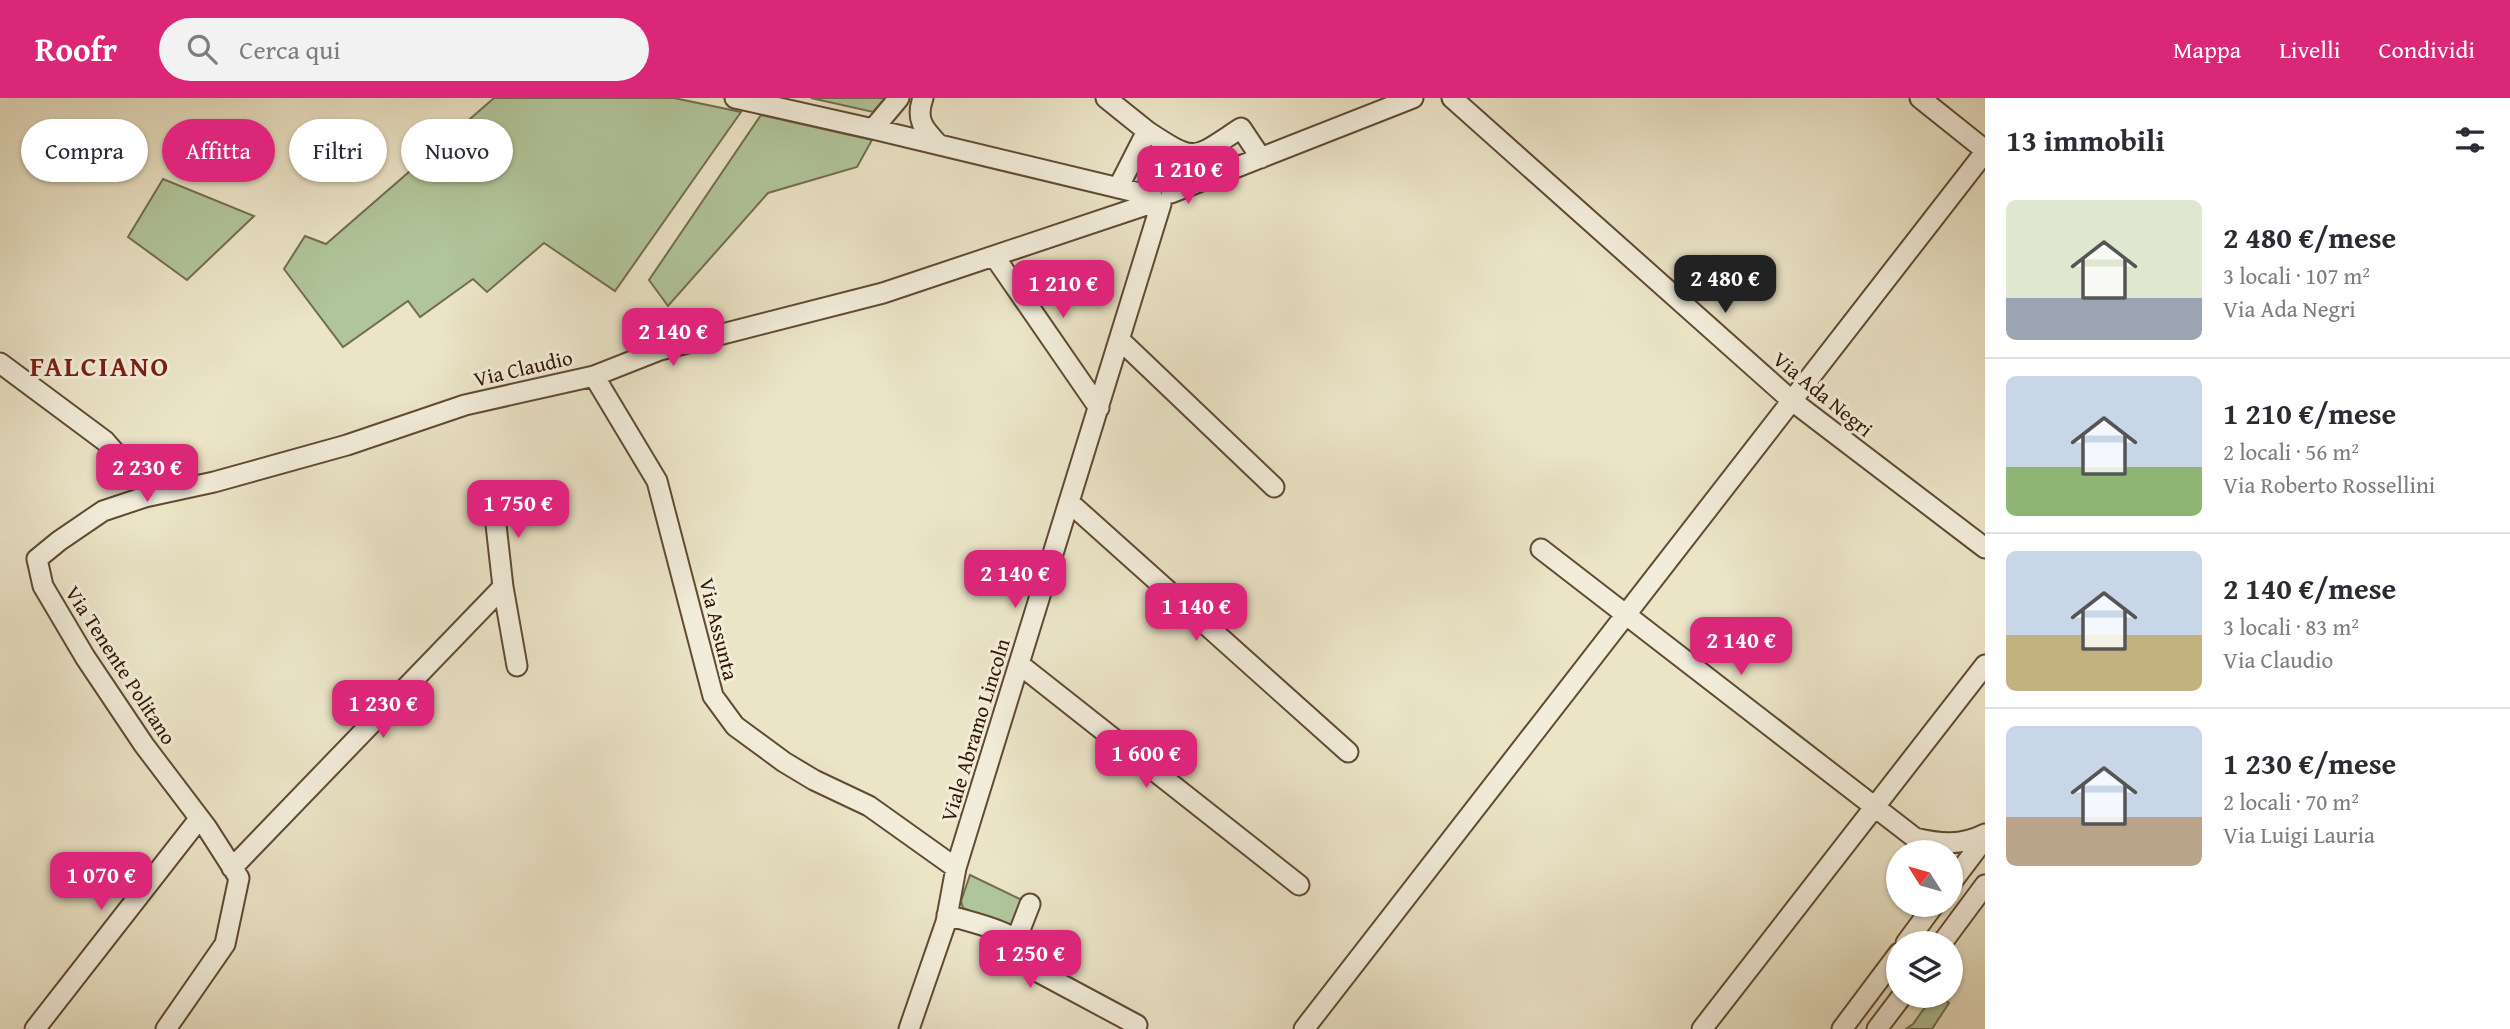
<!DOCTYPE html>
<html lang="it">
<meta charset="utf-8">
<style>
:root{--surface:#fff;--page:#f2f2f3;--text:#2b2b33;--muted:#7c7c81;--line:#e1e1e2;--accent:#db2777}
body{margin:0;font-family:"Gentium Book Plus",serif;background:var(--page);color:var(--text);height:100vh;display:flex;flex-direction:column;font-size:26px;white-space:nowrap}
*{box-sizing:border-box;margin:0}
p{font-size:23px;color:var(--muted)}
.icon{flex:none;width:38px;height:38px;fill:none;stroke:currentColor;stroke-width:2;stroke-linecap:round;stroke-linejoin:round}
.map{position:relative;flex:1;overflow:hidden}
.side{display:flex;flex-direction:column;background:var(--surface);width:525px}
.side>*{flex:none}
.hud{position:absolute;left:21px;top:21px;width:665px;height:63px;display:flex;gap:14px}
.needle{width:46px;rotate:307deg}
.controls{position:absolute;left:1886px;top:742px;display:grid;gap:14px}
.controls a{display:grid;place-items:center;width:77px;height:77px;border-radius:50%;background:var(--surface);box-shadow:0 2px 5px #0004;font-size:35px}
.price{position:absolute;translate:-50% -60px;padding:0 16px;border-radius:14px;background:var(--accent);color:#fff;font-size:23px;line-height:46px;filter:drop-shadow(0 2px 4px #0008)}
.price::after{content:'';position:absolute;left:50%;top:42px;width:21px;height:16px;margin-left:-10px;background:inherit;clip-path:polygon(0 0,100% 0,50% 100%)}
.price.current{background:#222;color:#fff}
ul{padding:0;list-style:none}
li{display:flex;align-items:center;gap:21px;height:175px;padding:0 21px}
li+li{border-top:2px solid var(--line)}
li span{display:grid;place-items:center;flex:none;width:196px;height:140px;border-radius:10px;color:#555}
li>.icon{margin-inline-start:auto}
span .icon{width:84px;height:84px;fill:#fffc;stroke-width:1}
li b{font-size:30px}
h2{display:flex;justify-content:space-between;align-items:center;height:84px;padding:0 21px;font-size:30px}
.chip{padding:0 24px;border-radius:32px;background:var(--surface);box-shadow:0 2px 5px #0004;font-size:24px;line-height:63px}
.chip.current{background:var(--accent);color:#fff}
header{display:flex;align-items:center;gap:42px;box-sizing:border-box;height:98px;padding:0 35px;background:var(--accent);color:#fff}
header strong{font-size:33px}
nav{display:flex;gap:38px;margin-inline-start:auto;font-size:24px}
.search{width:490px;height:63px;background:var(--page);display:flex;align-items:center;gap:18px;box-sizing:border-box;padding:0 24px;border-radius:38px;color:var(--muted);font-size:26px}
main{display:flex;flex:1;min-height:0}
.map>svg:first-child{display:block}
.green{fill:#b1c59a;stroke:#726e4e;stroke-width:2}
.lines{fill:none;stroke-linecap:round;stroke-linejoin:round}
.minor-casing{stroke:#604a32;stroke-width:23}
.minor{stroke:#f2eddb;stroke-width:19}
.labels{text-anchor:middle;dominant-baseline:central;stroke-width:6;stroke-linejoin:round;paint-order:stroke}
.street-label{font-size:21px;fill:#321601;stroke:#f2eddb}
.district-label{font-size:28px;font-weight:bold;letter-spacing:2px;fill:#7a1f14;stroke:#f2eddb}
</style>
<header>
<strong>Roofr</strong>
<div class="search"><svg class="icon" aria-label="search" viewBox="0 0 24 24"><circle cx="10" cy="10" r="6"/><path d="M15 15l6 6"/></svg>Cerca qui</div>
<nav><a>Mappa</a><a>Livelli</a><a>Condividi</a></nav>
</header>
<main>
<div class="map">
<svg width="1985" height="931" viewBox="0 0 1985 931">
<rect width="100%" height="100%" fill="#ebe4c7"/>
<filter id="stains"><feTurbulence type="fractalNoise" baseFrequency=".00286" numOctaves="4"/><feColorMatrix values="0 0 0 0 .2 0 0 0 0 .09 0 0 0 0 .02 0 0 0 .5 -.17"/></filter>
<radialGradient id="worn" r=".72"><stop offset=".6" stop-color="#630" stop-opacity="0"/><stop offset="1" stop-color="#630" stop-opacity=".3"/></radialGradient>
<path class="green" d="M494 0H674L741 14 615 193 544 145 487 194 473 181 420 219 408 203 343 249 284 171 305 138 326 146Z
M811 0H885L873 14Z
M761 17 872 42 857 69 768 95 668 208 649 182Z
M163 81 254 118 187 182 128 139Z
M970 777 1022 802 1011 830 963 810 961 803Z
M1933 898H1939L1949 905 1932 931H1906L1913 926Z"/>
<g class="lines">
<g class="minor-casing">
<path id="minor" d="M735 0 873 31 1152 98
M923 0C915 22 924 31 938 46
M1106 0 1147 33 1118 90
M1452 0 1791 302 1985 450
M1920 0 1985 52
M873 31 899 0
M1147 33C1197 66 1193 61 1241 30L1261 60
M1171 95 1413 0
M994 158 1099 310
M1120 242 1274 389
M0 265 105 343 132 374 152 386 173 389
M594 278 657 383 713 598 735 628 784 664 814 682 869 708 956 770
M493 400 503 489
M1070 405 1348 654
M1541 451 1915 740 1924 754
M1019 566 1299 787
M1915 740C1940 746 1961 748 1985 736
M232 770 503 489 517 568
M1951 785 1985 740
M947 817C966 823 1009 832 1021 846 1028 856 1031 866 1040 875L1137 927
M1016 842 1030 806
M1906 845 1934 807
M1942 845 1985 787
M35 931 199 721
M166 931 225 846 239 780 207 730 144 647 85 559 43 488 37 461 59 443 103 413 145 399 214 384 347 347 465 307 594 278 660 252 883 195 1155 104
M909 931 946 824 956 770 971 721 1161 106
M1304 931 1985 54
M1702 931 1985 567
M1842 931 1899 855
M1877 931 1902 898"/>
</g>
<use href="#minor" class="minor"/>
</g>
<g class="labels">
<g class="street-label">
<text transform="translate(523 270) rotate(-13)">Via Claudio</text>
<text transform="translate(1823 296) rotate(39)">Via Ada Negri</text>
<text transform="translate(719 531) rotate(76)">Via Assunta</text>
<text transform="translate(121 567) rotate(57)">Via Tenente Politano</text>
<text transform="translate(975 632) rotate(-73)">Viale Abramo Lincoln</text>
</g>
<g class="district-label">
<text x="100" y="267">FALCIANO</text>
</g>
</g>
<rect width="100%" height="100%" filter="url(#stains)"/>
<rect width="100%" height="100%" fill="url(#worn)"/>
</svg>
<div class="controls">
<a><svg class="needle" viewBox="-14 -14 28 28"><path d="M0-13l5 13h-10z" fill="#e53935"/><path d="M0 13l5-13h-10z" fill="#7c7c81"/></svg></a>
<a><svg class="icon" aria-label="layers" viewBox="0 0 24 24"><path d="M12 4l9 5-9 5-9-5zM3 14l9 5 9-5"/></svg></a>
</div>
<b class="price" style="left:1188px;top:108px">1 210 €</b>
<b class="price current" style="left:1725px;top:217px">2 480 €</b>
<b class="price" style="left:1063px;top:222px">1 210 €</b>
<b class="price" style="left:673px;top:270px">2 140 €</b>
<b class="price" style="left:147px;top:406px">2 230 €</b>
<b class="price" style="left:518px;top:442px">1 750 €</b>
<b class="price" style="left:1015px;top:512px">2 140 €</b>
<b class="price" style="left:1196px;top:545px">1 140 €</b>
<b class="price" style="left:1741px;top:579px">2 140 €</b>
<b class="price" style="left:383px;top:642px">1 230 €</b>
<b class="price" style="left:1146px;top:692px">1 600 €</b>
<b class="price" style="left:101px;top:814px">1 070 €</b>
<b class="price" style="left:1030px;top:892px">1 250 €</b>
<div class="hud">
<a class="chip">Compra</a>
<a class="chip current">Affitta</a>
<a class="chip">Filtri</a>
<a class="chip">Nuovo</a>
</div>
</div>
<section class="side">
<h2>13 immobili<svg class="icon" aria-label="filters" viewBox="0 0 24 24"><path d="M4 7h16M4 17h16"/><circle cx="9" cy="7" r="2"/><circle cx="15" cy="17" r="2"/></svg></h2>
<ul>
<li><span style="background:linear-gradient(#dfe7d0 70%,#9aa5b1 0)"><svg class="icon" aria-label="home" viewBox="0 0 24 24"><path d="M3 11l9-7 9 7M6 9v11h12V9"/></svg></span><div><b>2 480 €/mese</b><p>3 locali · 107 m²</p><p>Via Ada Negri</p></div></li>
<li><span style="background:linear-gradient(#c9d6e8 65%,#8fb573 0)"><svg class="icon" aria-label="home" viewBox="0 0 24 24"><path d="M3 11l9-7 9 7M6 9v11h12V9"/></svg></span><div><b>1 210 €/mese</b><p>2 locali · 56 m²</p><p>Via Roberto Rossellini</p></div></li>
<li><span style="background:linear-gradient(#c9d6e8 60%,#c2b280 0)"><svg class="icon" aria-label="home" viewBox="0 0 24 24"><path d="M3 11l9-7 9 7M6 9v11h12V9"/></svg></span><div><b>2 140 €/mese</b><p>3 locali · 83 m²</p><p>Via Claudio</p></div></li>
<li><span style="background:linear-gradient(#c9d6e8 65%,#b9a48a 0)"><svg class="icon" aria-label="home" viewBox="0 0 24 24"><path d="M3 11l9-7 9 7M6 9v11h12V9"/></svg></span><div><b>1 230 €/mese</b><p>2 locali · 70 m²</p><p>Via Luigi Lauria</p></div></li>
</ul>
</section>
</main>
